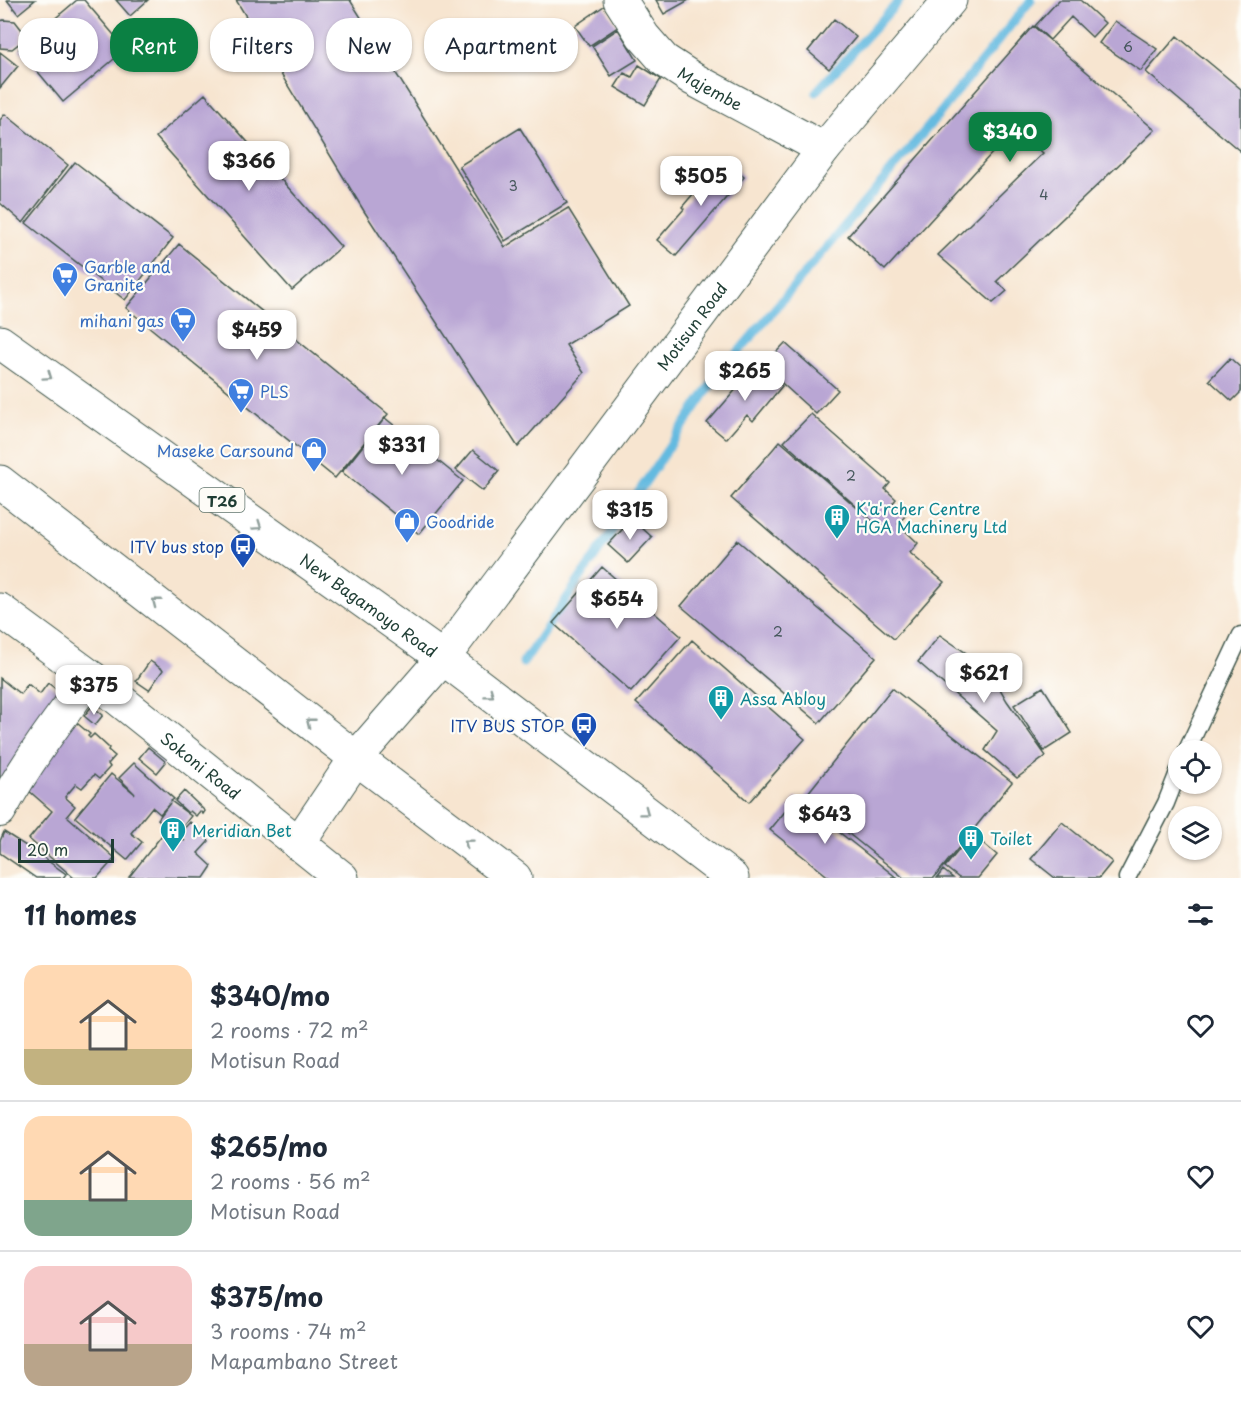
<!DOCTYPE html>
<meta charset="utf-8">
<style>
:root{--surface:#fff;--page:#f2f2f3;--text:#1f2937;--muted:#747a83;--line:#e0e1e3;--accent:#0b8043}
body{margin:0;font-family:"Playpen Sans",sans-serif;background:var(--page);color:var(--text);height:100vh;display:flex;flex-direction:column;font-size:22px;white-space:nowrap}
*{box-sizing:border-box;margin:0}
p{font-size:20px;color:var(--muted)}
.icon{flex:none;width:33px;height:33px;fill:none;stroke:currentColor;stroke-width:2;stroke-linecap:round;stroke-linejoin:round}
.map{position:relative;height:878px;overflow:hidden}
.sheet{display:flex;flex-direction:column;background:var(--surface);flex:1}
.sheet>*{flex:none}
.top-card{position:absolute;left:18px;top:18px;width:600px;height:54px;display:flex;gap:12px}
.tools{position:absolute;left:1168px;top:740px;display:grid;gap:12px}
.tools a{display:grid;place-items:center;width:54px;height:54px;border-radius:50%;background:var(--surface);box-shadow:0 2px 4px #0004;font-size:30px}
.scale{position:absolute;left:18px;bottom:15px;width:96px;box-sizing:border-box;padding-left:6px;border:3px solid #1f3d34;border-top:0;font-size:16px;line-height:21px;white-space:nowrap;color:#1f3d34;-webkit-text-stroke:4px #fdfcf7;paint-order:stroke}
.price{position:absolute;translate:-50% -51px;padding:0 14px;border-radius:12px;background:#fff;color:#222;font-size:20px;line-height:39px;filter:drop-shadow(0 2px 3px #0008)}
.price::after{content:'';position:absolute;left:50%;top:36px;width:18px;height:14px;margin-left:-9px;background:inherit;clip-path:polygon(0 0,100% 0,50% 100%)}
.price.on{background:var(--accent);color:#fff}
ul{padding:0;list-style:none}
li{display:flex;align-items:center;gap:18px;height:150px;padding:0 24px}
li+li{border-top:2px solid var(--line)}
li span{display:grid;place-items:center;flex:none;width:168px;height:120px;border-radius:18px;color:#555}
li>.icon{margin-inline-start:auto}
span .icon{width:72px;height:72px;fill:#fffc;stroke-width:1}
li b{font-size:26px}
h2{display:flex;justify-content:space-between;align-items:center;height:72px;padding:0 24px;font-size:26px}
.tag{padding:0 21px;border-radius:24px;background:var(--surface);box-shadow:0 2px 4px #0004;font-size:21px;line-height:54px}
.tag.on{background:var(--accent);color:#fff}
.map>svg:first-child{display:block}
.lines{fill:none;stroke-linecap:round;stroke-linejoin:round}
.stream{stroke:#63bae0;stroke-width:9}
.building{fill:#b9a6d4}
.service-casing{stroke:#3f564b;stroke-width:19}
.minor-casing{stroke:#3f564b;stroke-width:34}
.tertiary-casing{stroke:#3f564b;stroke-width:35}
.trunk-casing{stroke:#3f564b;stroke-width:35}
.service{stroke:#fff;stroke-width:16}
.minor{stroke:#fff;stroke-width:32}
.tertiary{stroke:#fff;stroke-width:33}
.trunk{stroke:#fff;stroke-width:33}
.oneway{stroke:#8f9e9a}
.labels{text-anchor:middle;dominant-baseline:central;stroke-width:4.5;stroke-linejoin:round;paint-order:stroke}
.number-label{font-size:14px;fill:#46575c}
.shield{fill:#fdfcf7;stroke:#62766e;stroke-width:1.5}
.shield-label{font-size:15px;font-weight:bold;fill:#1f3d34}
.street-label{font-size:16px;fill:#1f3d34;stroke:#fdfcf7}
.shop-label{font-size:16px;fill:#366cbe;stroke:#fdfcf7;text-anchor:start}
.culture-label{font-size:16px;fill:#0d838f;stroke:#fdfcf7;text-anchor:start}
.transit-label{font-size:16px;fill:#164399;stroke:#fdfcf7;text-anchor:end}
</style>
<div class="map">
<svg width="1241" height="878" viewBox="0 0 1241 878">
<rect width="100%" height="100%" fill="#fdfcf7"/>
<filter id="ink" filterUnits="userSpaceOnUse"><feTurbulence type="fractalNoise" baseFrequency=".0167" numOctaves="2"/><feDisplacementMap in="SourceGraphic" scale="12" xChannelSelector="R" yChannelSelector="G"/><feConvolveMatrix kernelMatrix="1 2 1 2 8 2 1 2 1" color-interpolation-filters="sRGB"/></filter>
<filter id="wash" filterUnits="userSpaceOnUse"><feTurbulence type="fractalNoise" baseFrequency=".008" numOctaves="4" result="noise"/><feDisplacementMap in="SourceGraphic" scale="24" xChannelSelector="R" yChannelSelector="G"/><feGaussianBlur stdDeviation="1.35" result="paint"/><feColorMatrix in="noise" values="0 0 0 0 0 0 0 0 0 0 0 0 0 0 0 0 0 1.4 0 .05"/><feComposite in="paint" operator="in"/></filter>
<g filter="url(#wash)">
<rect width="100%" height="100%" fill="#f7e5d0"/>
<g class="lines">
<path class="stream" d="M816 92 900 0
M523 663 713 382 940 113 1031 0"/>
</g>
<g id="blocks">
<path class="building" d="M7 0H35L18 14Z
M77 0H84L126 49 63 102 19 49Z
M116 0H148L130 16Z
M236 0H350L505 247 568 208 629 306 566 345 584 373 518 447 364 211Z
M656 0H689L664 14Z
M1059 0H1080L1105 23 1092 37 1071 17 1050 40 1035 26Z
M604 6 618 27 589 46 575 26Z
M834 19 856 37 829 69 808 51Z
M3 20 15 21 22 30 21 42 12 49 0 48V22Z
M1115 21 1157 49 1141 71 1099 43Z
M1033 26 1155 130 997 281 1007 291 993 303 938 255 1043 153 1015 128 885 270 848 236Z
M618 29 637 60 611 76 592 46Z
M1177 36 1241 89V152L1146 72Z
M0 52 18 66 0 88Z
M639 65 661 79 645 105 615 87 624 73 632 77Z
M205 94 341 247 292 290 156 137Z
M5 114 68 165 23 223 0 203V120Z
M520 128 567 203 505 241 459 166Z
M723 159 744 177 676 256 657 240 684 209 682 207Z
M75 162 173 238 125 300 26 223Z
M179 244 388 414 335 478 126 308Z
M785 343 838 390 816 414 763 366Z
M1230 358 1241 368V392L1232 401 1209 380Z
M757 365 782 386 753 421 747 415 726 439 707 423Z
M811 414 890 483 885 489 896 499 893 503 906 515 898 524 918 543 910 553 944 582 894 639 731 498 780 441 885 532 784 442Z
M385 418 463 481 419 534 342 472Z
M473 450 499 471 483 491 456 470Z
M632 519 652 537 628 563 608 545Z
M737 540 876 657 819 723 681 606Z
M602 567 681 636 631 692 553 623Z
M940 635 988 668 1007 701 1046 756 1017 778 985 750 997 731 918 662Z
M692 640 805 739 749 802 636 703Z
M1013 660 1022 676 1006 685 997 668Z
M150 661 163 670 149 690 136 681Z
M0 678 20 694 28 684 40 694 48 683 70 700 0 787Z
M1043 687 1072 733 1044 751 1014 705Z
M892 688 1012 782 934 878H904L804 798Z
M92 706 103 715 95 725 84 716Z
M72 719 90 734 88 736 90 738 94 734 109 748 108 750 115 756 108 764 110 767 99 779 94 775 82 788 76 784 65 797 75 806 67 816 115 858 97 878H74L29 839 52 811 20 783Z
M148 747 166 762 157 773 139 758Z
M134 763 174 799 171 801 191 816 177 834 158 819 170 803 160 814 152 807 131 833 142 842 127 860 75 817 111 774 135 794 119 778Z
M184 791 205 811 203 814 200 811 196 816 190 811 188 813 175 801Z
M796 798 897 878H830L770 830Z
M190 822 209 841 198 853 212 866 204 878 129 877 166 830 185 841 179 834Z
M1062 822 1112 862 1099 878H1055L1031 859Z
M4 832 34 851 66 874 63 878H36L0 853V841Z
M972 834 997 855 978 878H959L945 867Z
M943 870 953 878H937Z"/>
</g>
</g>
<g filter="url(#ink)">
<use href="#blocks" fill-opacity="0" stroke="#3f564b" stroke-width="1.5"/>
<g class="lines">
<g class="service-casing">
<path id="service" d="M1187 750 1241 635
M1127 878 1166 803 1179 770"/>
</g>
<g class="minor-casing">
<path id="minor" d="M0 811C26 763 58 720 91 677"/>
</g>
<g class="tertiary-casing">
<g id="tertiary">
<path id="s1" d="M620 0 643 36 664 60 693 79 824 149"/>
<path id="s2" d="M0 610 91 677 342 878"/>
<path id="s3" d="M298 844 356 758 443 658 824 149 950 0"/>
</g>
</g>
<g class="trunk-casing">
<g id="trunk">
<path id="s4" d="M0 342 443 658 732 878"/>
<path d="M0 482 356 758 515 878"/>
</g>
</g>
<use href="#service" class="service"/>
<use href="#minor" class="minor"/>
<use href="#tertiary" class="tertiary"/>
<use href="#trunk" class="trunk"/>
</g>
<defs><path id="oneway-chevron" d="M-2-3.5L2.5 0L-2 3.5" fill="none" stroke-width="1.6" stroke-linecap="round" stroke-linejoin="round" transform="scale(1.5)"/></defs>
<g class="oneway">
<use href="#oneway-chevron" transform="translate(48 376) rotate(35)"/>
<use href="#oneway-chevron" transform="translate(258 526) rotate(35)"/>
<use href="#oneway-chevron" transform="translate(156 602) rotate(-142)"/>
<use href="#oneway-chevron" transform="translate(490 694) rotate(37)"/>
<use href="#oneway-chevron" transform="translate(310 722) rotate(-142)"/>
<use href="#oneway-chevron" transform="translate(645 812) rotate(37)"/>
<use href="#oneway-chevron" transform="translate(468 843) rotate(-143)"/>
</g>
</g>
<defs>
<g id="supermarket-pin" transform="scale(1.35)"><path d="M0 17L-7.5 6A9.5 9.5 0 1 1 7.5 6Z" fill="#3f7fe0" stroke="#fdfcf7"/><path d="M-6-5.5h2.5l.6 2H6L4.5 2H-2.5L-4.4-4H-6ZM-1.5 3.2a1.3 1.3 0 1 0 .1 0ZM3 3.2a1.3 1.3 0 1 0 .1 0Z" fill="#fff"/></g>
<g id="shop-pin" transform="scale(1.35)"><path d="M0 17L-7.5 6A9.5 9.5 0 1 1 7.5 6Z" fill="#3f7fe0" stroke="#fdfcf7"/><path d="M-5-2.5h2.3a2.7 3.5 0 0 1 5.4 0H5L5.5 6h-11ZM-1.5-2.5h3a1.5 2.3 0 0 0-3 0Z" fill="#fff"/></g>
<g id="building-pin" transform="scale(1.35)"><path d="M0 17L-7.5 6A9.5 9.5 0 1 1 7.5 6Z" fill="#0f9aa8" stroke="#fdfcf7"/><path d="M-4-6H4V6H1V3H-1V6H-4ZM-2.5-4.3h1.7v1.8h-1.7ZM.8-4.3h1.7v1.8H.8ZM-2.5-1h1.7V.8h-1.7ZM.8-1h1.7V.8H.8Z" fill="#fff"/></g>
<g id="bus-pin" transform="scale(1.35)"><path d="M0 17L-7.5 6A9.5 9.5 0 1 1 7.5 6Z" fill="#1a4fb4" stroke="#fdfcf7"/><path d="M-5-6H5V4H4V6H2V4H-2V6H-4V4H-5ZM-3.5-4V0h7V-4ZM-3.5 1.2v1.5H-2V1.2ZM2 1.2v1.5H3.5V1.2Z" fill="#fff"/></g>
</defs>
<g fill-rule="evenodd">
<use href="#supermarket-pin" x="65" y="275"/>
<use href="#supermarket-pin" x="183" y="320"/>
<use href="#supermarket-pin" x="241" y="391"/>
<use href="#shop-pin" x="314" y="450"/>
<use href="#building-pin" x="837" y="517"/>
<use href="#shop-pin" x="407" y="521"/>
<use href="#bus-pin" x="243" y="546"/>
<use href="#building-pin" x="721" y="698"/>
<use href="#bus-pin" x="584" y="725"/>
<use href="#building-pin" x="173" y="830"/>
<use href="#building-pin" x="971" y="838"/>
</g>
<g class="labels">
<g class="number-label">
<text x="1128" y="46">6</text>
<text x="513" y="185">3</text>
<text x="1044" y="194">4</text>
<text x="851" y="475">2</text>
<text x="778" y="631">2</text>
</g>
<rect class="shield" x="199.5" y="488" width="45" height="24" rx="4.5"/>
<g class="shield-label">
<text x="222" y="500">T26</text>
</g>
<g class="street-label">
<text stroke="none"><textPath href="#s1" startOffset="129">Majembe</textPath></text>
<text stroke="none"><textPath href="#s3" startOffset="651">Motisun Road</textPath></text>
<text stroke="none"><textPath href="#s4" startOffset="453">New Bagamoyo Road</textPath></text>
<text stroke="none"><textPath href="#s2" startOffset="254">Sokoni Road</textPath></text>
</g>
<g class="shop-label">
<text x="84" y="266">Garble and<tspan x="84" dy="18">Granite</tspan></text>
<text x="164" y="320" text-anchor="end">mihani gas</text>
<text x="260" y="391">PLS</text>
<text x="294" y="450" text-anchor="end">Maseke Carsound</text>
<text x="426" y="521">Goodride</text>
</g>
<g class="culture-label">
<text x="856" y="508">K'a'rcher Centre<tspan x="856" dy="18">HGA Machinery Ltd</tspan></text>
<text x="740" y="698">Assa Abloy</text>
<text x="192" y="830">Meridian Bet</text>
<text x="990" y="838">Toilet</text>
</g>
<g class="transit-label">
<text x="224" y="546">ITV bus stop</text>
<text x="564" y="725">ITV BUS STOP</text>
</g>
</g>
</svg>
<div class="tools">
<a><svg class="icon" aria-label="locate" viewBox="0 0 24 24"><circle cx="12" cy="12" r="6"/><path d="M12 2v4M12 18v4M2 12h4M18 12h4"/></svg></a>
<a><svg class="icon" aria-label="layers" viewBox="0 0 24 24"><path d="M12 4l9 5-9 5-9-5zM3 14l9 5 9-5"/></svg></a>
</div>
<div class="scale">20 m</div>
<b class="price on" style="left:1010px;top:163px">$340</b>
<b class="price" style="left:249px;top:192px">$366</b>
<b class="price" style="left:701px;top:207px">$505</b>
<b class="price" style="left:257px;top:361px">$459</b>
<b class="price" style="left:745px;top:402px">$265</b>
<b class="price" style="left:402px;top:476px">$331</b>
<b class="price" style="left:630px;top:541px">$315</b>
<b class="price" style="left:617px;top:630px">$654</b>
<b class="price" style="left:984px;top:704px">$621</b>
<b class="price" style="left:94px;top:716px">$375</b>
<b class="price" style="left:825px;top:845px">$643</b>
<div class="top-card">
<a class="tag">Buy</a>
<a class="tag on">Rent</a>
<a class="tag">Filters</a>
<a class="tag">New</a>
<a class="tag">Apartment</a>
</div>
</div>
<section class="sheet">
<h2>11 homes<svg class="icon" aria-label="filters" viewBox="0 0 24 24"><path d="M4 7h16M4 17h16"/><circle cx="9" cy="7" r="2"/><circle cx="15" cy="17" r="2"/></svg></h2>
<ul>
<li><span style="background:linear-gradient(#ffd9b3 70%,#c2b280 0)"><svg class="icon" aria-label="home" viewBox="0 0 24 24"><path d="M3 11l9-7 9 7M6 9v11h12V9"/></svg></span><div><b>$340/mo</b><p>2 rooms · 72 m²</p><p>Motisun Road</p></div><svg class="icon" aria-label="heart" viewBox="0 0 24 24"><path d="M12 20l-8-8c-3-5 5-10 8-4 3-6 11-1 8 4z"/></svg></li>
<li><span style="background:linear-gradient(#ffd9b3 70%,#7fa58c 0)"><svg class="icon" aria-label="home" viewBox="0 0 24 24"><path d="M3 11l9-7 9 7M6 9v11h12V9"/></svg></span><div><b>$265/mo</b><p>2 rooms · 56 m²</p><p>Motisun Road</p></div><svg class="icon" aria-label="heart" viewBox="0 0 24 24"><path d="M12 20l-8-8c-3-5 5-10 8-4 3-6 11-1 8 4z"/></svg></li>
<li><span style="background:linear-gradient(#f6c9c9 65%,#b9a48a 0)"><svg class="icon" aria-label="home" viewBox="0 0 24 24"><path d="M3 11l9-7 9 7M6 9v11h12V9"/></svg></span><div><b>$375/mo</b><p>3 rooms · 74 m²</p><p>Mapambano Street</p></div><svg class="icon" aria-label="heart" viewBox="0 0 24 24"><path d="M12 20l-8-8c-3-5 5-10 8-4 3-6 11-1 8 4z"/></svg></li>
</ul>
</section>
